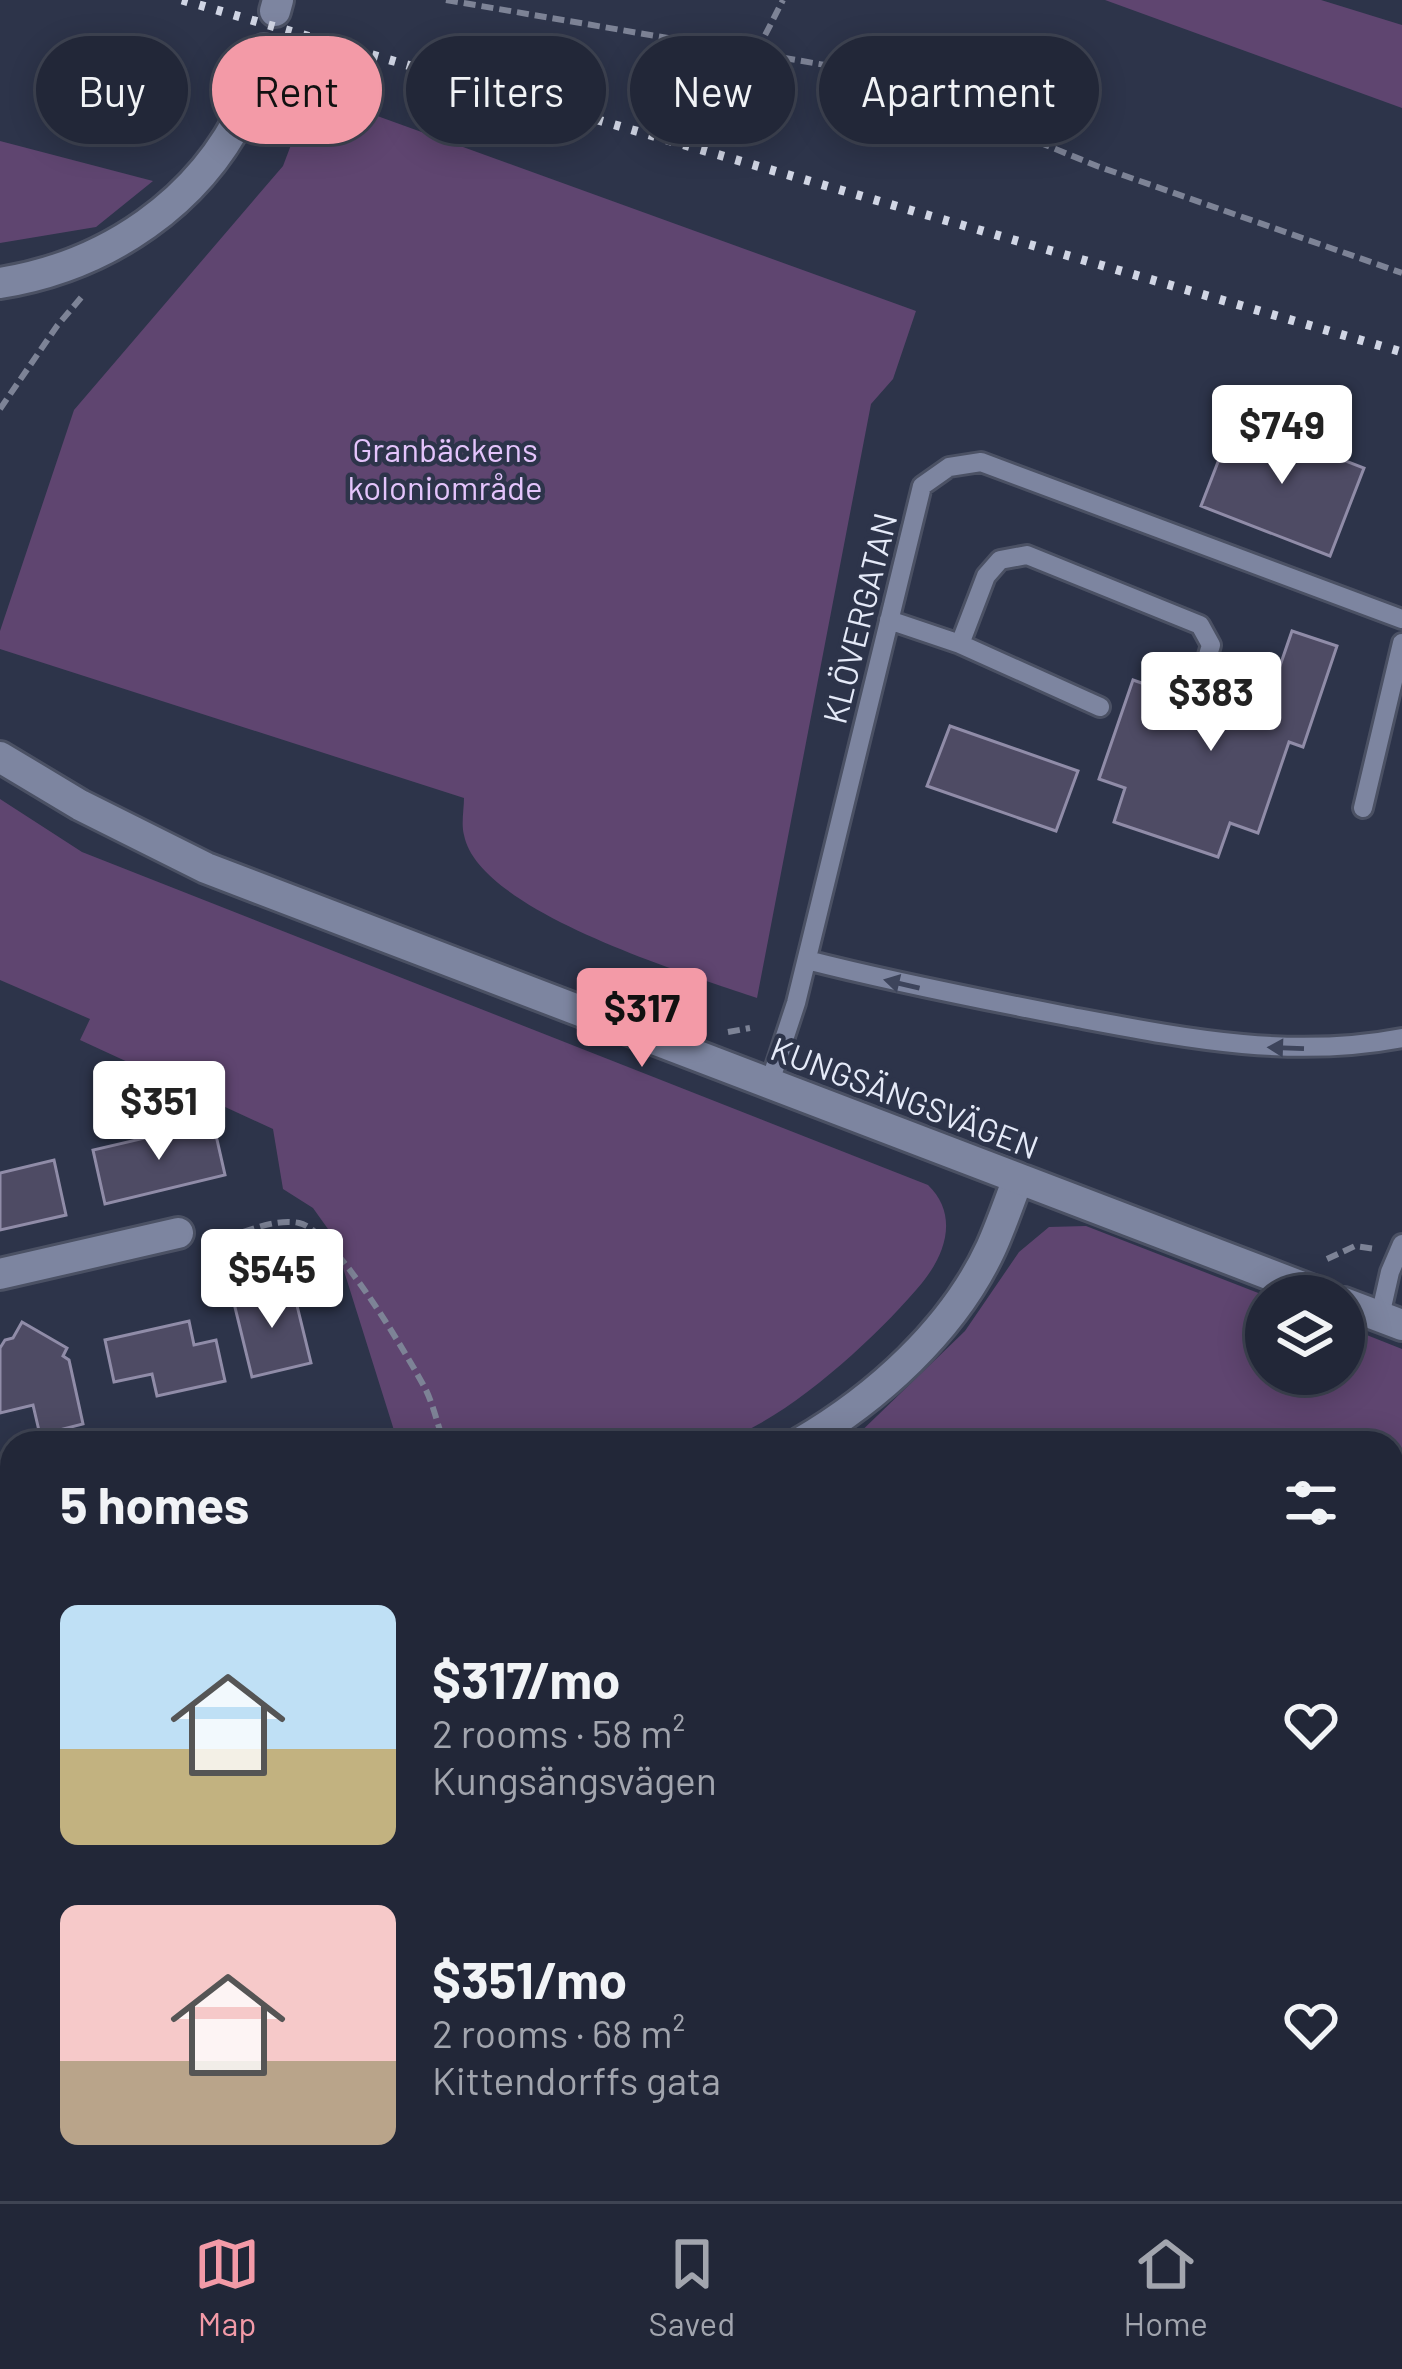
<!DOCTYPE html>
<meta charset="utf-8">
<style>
:root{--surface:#222738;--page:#2e3343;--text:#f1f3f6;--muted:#a2a5ae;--line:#3f4453;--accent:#f39aa7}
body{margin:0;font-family:Barlow,sans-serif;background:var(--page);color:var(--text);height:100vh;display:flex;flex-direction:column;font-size:45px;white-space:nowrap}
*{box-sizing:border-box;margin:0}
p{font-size:39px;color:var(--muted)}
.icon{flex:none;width:66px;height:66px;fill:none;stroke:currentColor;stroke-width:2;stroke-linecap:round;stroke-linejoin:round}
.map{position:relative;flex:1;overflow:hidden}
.sheet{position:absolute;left:0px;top:1431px;width:1404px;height:771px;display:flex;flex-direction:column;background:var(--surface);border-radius:36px 36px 0 0;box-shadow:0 6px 30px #0003,0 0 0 3px var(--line)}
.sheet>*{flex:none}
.banner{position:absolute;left:36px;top:36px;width:1332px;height:108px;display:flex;gap:24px}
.tools{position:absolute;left:1245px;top:1275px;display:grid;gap:24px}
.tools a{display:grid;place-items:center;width:120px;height:120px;border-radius:50%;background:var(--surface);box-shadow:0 6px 30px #0003,0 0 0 3px var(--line);font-size:60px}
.price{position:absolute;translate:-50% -102px;padding:0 27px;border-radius:12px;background:#fff;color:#222;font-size:39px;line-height:78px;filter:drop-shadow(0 3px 6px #0008)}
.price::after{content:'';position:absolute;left:50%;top:72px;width:36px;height:27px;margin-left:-18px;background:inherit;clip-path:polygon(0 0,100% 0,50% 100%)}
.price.active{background:var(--accent);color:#111}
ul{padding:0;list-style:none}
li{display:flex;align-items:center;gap:36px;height:300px;padding:0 60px}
li span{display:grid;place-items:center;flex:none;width:336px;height:240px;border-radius:18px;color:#555}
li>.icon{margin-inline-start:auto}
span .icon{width:144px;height:144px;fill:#fffc;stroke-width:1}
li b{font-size:51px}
h2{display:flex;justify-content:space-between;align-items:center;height:144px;padding:0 60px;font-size:51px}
.pill{padding:0 42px;border-radius:54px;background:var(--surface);box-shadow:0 6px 30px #0003,0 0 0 3px var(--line);font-size:42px;line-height:108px}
.pill.active{background:var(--accent);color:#111}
.menu{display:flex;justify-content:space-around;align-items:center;height:168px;border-top:3px solid var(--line);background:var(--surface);font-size:33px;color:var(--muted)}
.menu a{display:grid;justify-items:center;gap:6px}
.menu .active{color:var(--accent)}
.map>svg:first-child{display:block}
.green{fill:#5f4570}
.building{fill:#4e4b64;stroke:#908ca8;stroke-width:3}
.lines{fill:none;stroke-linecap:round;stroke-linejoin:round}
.service-casing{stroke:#4b5164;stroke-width:24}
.minor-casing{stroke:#4b5164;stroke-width:36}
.tertiary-casing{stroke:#4b5164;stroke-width:36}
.path{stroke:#7d8396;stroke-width:6;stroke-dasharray:12 6;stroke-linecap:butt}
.service{stroke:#7d85a0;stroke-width:18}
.minor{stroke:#7d85a0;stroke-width:30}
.tertiary{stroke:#7d85a0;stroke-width:30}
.rail{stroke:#d0d5e4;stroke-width:9;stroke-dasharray:6 12;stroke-linecap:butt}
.oneway{fill:#3d445b}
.labels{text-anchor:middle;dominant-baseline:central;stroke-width:9;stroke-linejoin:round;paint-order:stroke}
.park-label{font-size:33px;fill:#e4c4fc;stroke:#2d344a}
.street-label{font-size:33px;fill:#e5eaf8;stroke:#2d344a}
</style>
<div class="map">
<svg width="1402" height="2201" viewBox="0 0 1402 2201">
<rect width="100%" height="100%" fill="#2d344a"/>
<path class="green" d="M1105 0H1321L1402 25V108Z
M311 92 916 311 893 379 871 404 757 998C689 974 479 912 464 835 461 824 464 809 464 798L0 649V631L74 410 283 166Z
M0 141 153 181 96 227 0 243Z
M0 799 82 852 928 1185C958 1214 947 1252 922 1283 879 1335 779 1429 712 1443 684 1449 648 1443 619 1443 546 1443 472 1443 398 1443L333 1236 313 1208 283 1189 273 1129 80 1040 90 1019 0 980Z
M1086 1226 1266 1296V1374H1344V1326L1402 1349V1742L1392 1739V1443H849L965 1331 1019 1252 1049 1227Z
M432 2190H637L636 2201H398Z"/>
<path class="building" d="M1235 418 1364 468 1330 556 1201 506Z
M1292 631 1337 646 1303 747 1289 742 1258 833 1230 823 1218 857 1114 822 1125 788 1099 779 1133 680 1260 724Z
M950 726 1078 771 1056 831 927 786Z
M213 1122 225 1175 105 1204 93 1150Z
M54 1160 66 1215 0 1230V1173Z
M279 1250 285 1279 241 1288 235 1259Z
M292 1285 311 1363 252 1377 233 1299Z
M189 1321 194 1345 216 1340 225 1381 157 1396 152 1374 114 1382 105 1340Z
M22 1322 67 1348 63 1356 69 1360 83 1424 40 1435 33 1405 0 1413V1348L5 1340 13 1338Z
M12 1775V1835L0 1838V1778Z
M1392 1782 1402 1785V1834L1392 1831Z
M1392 1924 1402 1926V1965L1392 1962Z
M12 1990V2042L0 2044V1993Z
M59 2190H109L61 2200Z
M1014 2190H1105L1150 2201H1011Z"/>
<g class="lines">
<g class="service-casing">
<path id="service" d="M889 620 960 644 986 576 1000 560 1027 555 1200 625 1211 645 1198 689
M960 644 1100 707
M1363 808 1402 643
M807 960C893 982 979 999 1067 1016 1179 1037 1288 1060 1402 1038
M770 1082 796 1003 922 486 949 467 981 462 1402 619
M1380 1316 1390 1272 1402 1244
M1392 2005 1402 2003
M1264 2190 1283 2195 1284 2190
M982 2201 985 2190"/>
</g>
<g class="minor-casing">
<path id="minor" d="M275 11 278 0
M0 283C106 266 201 203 247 103 254 87 258 67 264 50
M0 1274 178 1233
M800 1443C876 1399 953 1330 991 1248 1001 1226 1009 1202 1018 1179
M0 1720 12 1717
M1392 1884 1402 1887
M1392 2112 1402 2115
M0 2116 12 2113"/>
</g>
<g class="tertiary-casing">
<path id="tertiary" d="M0 757 80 805 206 868 1326 1296
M1344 1303 1402 1325"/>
</g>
<path class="path" d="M446 0 866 72 1097 166 1402 273
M757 51 783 0
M0 409 57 326 85 293
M728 1032 750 1028
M209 1244C234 1237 272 1217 299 1223 334 1230 408 1356 426 1390 434 1407 438 1426 444 1443
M1327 1259 1355 1246 1376 1249
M0 1593 12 1635
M200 2190 204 2201
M659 2190 677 2201
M563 2201 579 2190"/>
<use href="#service" class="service"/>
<use href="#minor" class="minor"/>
<use href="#tertiary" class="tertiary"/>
<path class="rail" d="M182 0 1402 352"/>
</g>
<defs><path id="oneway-solid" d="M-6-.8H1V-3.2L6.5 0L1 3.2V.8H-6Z" transform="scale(3)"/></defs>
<g class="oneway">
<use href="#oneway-solid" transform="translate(902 984) rotate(-167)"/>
<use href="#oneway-solid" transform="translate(1286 1048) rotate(-178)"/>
</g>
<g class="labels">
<g class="park-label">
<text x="445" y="449">Granbäckens<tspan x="445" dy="38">koloniområde</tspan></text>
</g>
<g class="street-label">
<text transform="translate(859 618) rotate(-76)">KLÖVERGATAN</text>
<text transform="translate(905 1097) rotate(21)">KUNGSÄNGSVÄGEN</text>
</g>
</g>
</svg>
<div class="tools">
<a><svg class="icon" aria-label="layers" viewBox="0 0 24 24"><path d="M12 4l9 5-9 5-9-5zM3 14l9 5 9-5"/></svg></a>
</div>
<b class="price" style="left:1282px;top:487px">$749</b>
<b class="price" style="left:1211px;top:754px">$383</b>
<b class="price active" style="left:642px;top:1070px">$317</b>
<b class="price" style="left:159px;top:1163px">$351</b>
<b class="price" style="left:272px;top:1331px">$545</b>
<div class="banner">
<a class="pill">Buy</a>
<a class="pill active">Rent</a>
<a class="pill">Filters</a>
<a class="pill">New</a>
<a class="pill">Apartment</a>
</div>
<section class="sheet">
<h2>5 homes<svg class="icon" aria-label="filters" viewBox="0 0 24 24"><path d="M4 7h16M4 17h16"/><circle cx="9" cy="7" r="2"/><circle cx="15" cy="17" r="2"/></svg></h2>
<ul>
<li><span style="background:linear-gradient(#bfe0f5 60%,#c2b280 0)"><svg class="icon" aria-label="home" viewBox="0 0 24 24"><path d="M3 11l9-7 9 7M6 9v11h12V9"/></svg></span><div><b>$317/mo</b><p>2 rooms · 58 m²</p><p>Kungsängsvägen</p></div><svg class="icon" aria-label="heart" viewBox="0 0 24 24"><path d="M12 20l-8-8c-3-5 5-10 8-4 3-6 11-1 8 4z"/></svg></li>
<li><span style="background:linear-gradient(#f6c9c9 65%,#b9a48a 0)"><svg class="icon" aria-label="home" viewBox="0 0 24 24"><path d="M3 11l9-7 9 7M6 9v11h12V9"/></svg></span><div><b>$351/mo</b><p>2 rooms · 68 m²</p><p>Kittendorffs gata</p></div><svg class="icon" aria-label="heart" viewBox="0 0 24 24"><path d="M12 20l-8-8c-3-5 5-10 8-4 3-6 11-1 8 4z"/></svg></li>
</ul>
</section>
</div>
<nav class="menu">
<a class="active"><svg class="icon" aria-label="map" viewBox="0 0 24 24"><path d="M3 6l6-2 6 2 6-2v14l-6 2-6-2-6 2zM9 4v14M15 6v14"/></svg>Map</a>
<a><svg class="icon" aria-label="saved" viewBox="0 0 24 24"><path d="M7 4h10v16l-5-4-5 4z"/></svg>Saved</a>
<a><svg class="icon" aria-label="home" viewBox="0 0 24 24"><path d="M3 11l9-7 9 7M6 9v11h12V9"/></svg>Home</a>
</nav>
